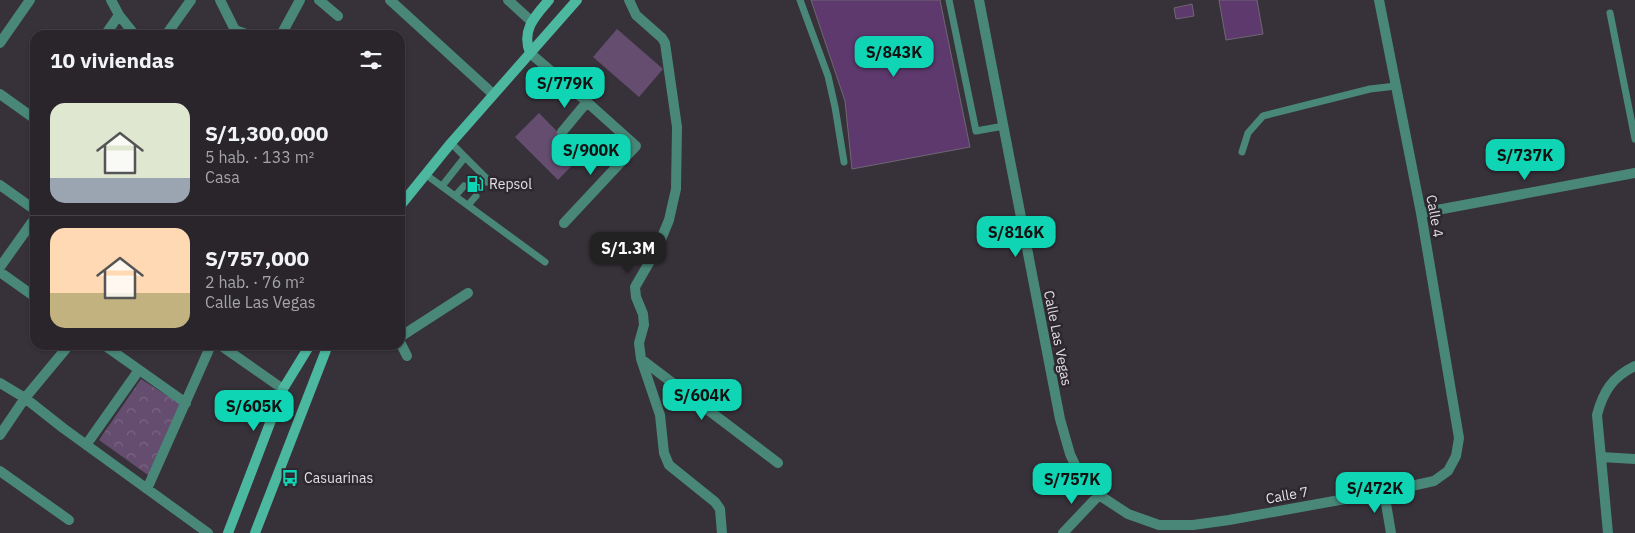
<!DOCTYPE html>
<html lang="es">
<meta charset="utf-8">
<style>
:root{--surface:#29252b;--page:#353137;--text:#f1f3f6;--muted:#a5a5a9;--line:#454247;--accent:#0fd5b4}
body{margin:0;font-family:"IBM Plex Sans",sans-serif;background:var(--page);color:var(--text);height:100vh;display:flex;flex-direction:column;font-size:19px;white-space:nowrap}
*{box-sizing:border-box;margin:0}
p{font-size:16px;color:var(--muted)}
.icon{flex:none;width:28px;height:28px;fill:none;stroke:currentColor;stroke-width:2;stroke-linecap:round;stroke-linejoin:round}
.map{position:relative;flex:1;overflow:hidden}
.side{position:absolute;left:30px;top:30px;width:375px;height:320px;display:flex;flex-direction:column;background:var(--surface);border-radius:15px;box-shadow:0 1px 4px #0004,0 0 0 1px var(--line)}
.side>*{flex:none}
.price{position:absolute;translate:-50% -42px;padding:0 11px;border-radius:10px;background:var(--accent);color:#111;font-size:16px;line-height:32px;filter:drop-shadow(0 1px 2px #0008)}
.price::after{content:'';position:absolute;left:50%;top:30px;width:15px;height:11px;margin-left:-8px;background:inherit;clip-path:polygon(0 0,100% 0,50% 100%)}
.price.on{background:#222;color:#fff}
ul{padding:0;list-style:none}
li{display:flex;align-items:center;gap:15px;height:125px;padding:0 20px}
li+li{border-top:1px solid var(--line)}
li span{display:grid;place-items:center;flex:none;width:140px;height:100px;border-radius:15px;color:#555}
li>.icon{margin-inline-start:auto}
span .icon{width:60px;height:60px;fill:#fffc;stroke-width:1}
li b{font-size:21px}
h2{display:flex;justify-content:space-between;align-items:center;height:60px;padding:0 20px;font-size:21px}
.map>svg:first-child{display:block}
.park{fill:url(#park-crowns)}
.garden{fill:#644d6f}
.building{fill:#5e396e;stroke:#6e6771}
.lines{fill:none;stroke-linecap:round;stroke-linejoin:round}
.lane{stroke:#498879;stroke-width:7}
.street{stroke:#498879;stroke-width:10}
.secondary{stroke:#4cb8a0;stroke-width:10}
.labels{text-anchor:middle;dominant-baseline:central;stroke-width:5;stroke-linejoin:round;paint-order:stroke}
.poi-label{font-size:14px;fill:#e2dee4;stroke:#2d272f;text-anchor:start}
.street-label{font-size:14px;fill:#e2dee4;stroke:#2d272f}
</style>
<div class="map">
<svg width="1635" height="533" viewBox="0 0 1635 533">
<defs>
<pattern id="park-crowns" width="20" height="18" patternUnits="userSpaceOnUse" patternTransform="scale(1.25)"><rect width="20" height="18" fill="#644d6f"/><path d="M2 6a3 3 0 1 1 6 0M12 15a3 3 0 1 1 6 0" fill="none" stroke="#7a6683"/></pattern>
</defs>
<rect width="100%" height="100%" fill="#373139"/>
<path class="park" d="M141 379 180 404 148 475 99 440Z"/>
<path class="garden" d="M617 29 663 69 639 97 593 57Z
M539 113 581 156 558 180 515 137Z"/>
<path class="building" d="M811 0H940L970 147 852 169 845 101Z
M1219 0H1257L1263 34 1226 40Z
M1192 4 1194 16 1176 19 1174 8Z"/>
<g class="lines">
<path class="lane" d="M800 0 828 76 835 107 844 162
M949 0 976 131 1004 126
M1610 13 1635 139
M451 143 488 180 487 182
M1242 152 1248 133 1263 116 1370 89 1396 86
M425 174 545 262
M442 186 465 157
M455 196 464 186
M468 205 476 196"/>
<path class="street" d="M111 0 119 15 135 35
M220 0 235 30V35
M319 0 338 16
M390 0 493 94
M508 0 531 21
M629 0 636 15 662 38 665 43 677 127 676 189 669 220 657 249 635 287 636 297 643 314 644 325 639 343 641 359 660 415 664 453 669 465 715 502 720 509 722 533
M979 0 1060 419 1070 454 1077 469 1086 482 1099 495 1128 514 1159 525H1193L1229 520 1384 492 1434 481 1448 471 1456 456 1459 438 1421 213 1379 0
M235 30 249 35
M105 35 119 15
M166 35 191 0
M281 35 300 0
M0 43 30 0
M530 53 587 102 636 146 564 223
M0 94 35 119
M562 132 587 102
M0 185 35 210
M1421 213 1635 173
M0 267 35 218
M0 272 35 297
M400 337 468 293
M400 342 407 356
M104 345 186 403
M220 345 283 389
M641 359 778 463
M0 383 25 398 63 428 208 533
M0 435 25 398 69 345
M86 445 139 370
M1601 457 1635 459
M0 471 69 520
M147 489 211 345
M1384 492 1391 533
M1063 533 1099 495
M1608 533 1597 415C1603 392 1612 377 1635 366"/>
<path class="secondary" d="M530 53C521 30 535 16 549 0
M400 206 451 143 577 0
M228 533 283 389 310 345
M255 533 328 345"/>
</g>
<defs>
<g id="fuel-bare" transform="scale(1.35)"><path d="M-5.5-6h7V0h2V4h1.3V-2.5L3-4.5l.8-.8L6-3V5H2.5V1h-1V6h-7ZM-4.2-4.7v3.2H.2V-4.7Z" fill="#0fd5b4" stroke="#2d272f" stroke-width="2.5" paint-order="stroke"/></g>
<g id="bus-bare" transform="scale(1.35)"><path d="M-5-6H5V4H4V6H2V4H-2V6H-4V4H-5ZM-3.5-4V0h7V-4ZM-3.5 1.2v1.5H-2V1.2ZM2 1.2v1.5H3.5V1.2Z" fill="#0fd5b4" stroke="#2d272f" stroke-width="2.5" paint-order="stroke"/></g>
</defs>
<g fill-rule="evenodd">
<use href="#fuel-bare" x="475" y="184"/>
<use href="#bus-bare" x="290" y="478"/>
</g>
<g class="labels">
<g class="poi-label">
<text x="489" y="184">Repsol</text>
<text x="304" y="478">Casuarinas</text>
</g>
<g class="street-label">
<text transform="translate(1435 216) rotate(80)">Calle 4</text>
<text transform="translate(1058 338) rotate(79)">Calle Las Vegas</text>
<text transform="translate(1287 495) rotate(-10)">Calle 7</text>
</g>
</g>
</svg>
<b class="price" style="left:894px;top:78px">S/843K</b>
<b class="price" style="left:565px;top:109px">S/779K</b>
<b class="price" style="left:591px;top:176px">S/900K</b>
<b class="price" style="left:1525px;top:181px">S/737K</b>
<b class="price" style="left:1016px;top:258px">S/816K</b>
<b class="price on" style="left:628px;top:274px">S/1.3M</b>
<b class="price" style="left:702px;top:421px">S/604K</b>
<b class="price" style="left:254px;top:432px">S/605K</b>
<b class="price" style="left:1072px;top:505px">S/757K</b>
<b class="price" style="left:1375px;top:514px">S/472K</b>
<section class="side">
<h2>10 viviendas<svg class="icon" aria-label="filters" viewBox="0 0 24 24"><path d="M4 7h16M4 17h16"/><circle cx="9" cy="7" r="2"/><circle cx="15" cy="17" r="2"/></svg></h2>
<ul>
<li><span style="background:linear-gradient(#dfe7d0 75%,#9aa5b1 0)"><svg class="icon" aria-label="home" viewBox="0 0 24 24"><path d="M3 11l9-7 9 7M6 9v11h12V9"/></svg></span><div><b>S/1,300,000</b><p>5 hab. · 133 m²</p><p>Casa</p></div></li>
<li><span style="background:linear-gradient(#ffd9b3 65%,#c2b280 0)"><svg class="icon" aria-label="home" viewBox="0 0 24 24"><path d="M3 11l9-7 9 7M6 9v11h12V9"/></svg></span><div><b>S/757,000</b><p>2 hab. · 76 m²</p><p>Calle Las Vegas</p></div></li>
</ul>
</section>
</div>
